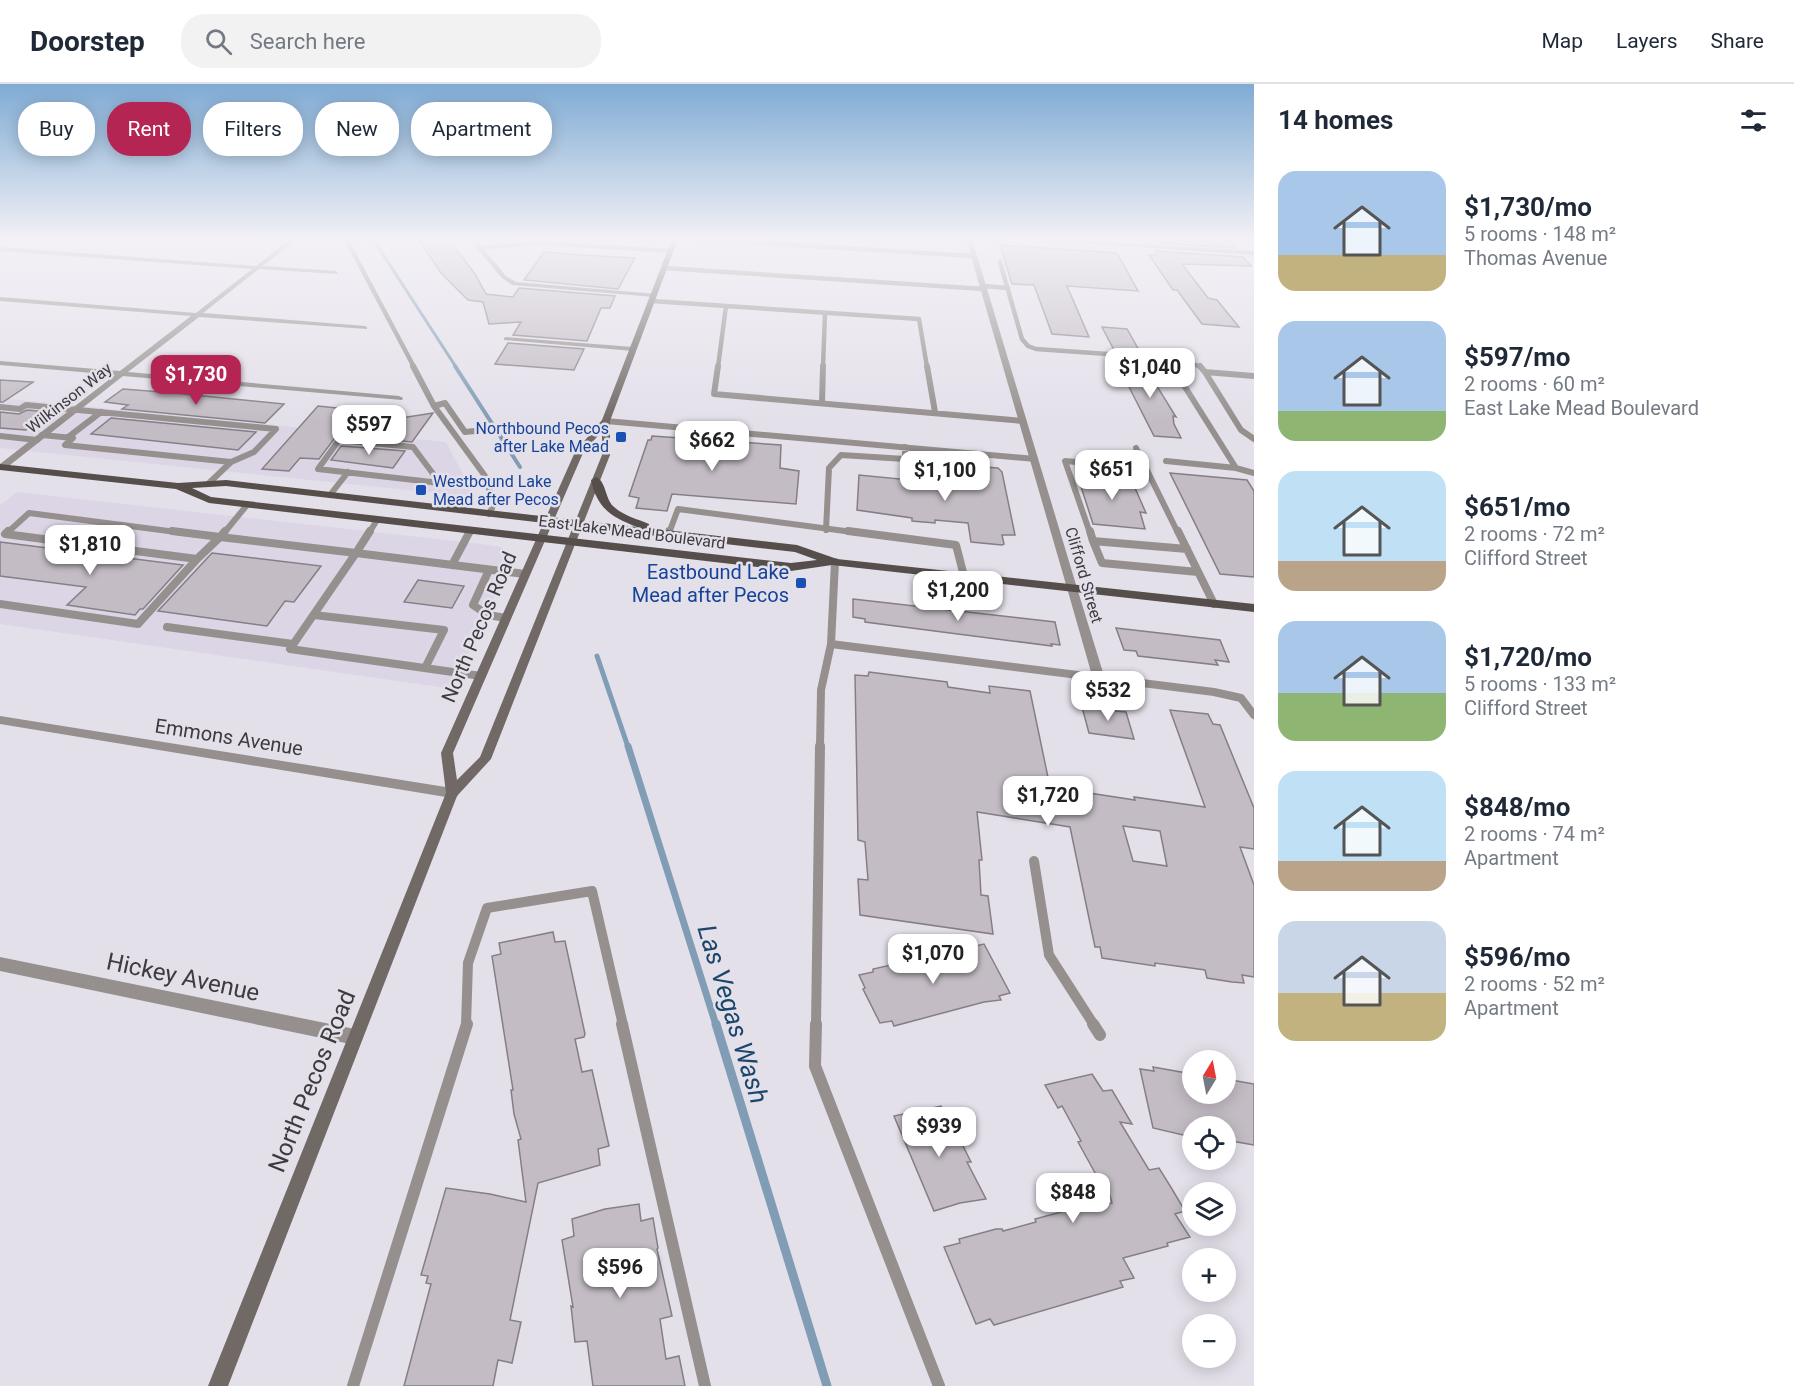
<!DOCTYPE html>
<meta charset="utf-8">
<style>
:root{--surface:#fff;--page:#f2f2f3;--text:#1f2937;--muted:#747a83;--line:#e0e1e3;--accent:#b52554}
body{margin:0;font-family:Roboto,sans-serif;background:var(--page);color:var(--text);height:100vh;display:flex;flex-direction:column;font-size:22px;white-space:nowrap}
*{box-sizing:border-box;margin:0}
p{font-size:20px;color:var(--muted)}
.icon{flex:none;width:33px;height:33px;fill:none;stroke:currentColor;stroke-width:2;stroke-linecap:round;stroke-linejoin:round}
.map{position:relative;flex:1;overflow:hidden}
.drawer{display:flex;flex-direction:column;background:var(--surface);width:540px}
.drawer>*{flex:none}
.top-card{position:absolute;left:18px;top:18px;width:570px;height:54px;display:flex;gap:12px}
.needle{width:39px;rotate:10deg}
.controls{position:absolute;left:1182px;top:966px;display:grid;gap:12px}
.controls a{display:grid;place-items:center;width:54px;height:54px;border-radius:50%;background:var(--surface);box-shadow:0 3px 15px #0003;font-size:30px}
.price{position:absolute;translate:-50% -51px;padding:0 14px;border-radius:12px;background:#fff;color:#222;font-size:20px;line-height:39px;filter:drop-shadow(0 2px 3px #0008)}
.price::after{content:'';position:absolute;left:50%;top:36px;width:18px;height:14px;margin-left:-9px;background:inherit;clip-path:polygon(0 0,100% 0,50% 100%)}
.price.on{background:var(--accent);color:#fff}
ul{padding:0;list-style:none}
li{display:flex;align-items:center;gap:18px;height:150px;padding:0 24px}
li span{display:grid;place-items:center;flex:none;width:168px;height:120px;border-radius:18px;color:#555}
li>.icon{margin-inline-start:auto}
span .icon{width:72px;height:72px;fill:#fffc;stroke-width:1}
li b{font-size:26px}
h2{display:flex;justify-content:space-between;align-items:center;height:72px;padding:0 24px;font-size:26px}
.pill{padding:0 21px;border-radius:24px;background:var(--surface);box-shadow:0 3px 15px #0003;font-size:21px;line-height:54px}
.pill.on{background:var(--accent);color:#fff}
header{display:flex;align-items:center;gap:36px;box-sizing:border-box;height:84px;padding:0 30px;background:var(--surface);border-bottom:2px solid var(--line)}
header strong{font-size:28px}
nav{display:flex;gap:33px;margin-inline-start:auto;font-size:21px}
.search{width:420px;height:54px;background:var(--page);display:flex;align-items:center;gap:15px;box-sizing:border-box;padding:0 21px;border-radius:24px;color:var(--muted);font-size:22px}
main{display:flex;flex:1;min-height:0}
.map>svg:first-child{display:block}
.built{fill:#dbd5e6}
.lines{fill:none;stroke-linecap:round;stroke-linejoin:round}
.stream-far4{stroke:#819db6;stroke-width:3}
.stream-far3{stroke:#819db6;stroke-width:4}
.stream-far2{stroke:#819db6;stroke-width:5}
.stream-far1{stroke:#819db6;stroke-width:7}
.stream{stroke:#819db6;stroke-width:9}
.building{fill:#c3bcc4;stroke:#857e86;stroke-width:1.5;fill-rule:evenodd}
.service-far4{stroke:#95908e;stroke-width:4.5}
.service-far3{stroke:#95908e;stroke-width:6}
.service-far2{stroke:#95908e;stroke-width:8}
.service-far1{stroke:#95908e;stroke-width:10}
.service{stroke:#95908e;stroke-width:12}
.minor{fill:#95908e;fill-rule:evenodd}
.tertiary{fill:#95908e;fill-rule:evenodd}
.secondary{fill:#706966;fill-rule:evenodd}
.primary{fill:#564e4b;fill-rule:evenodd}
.transit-dot{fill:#1a4fb4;stroke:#e4e0ea;stroke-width:2}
.labels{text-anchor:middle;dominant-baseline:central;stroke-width:5;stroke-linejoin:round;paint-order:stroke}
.far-street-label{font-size:16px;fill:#3d3b3f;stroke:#e4e0ea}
.far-transit-label{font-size:16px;fill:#164399;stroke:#e4e0ea;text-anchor:end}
.transit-label{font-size:20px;fill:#164399;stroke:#e4e0ea;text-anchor:end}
.street-label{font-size:20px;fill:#3d3b3f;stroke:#e4e0ea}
.near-street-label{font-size:24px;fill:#3d3b3f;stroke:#e4e0ea}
.near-water-label{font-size:26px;font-style:italic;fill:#19466a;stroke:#e4e0ea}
</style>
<header>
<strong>Doorstep</strong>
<div class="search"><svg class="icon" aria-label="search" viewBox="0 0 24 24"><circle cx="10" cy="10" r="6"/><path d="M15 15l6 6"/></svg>Search here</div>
<nav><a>Map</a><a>Layers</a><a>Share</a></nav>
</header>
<main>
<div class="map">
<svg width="1254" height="1302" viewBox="0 0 1254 1302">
<rect width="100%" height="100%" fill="#e4e0ea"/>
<path class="built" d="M0 314 446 358 475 413 0 364Z
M17 408 481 460 501 463 514 471 453 605 0 540V421Z"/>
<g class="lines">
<path class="stream-far4" d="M373 155 456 283"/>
<path class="stream-far3" d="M455 282 520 383"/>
<path class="stream-far2" d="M597 572 628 663"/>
<path class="stream-far1" d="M628 662 716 941"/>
<path class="stream" d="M716 940 827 1302"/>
</g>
<path class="building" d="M418 155H448L475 190 486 210 513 213 519 204 615 212 610 224H601L587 257 513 251 521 238 489 240 483 218 468 216 441 189Z
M1157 155H1228L1236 164 1157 159Z
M1000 161 1117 169 1138 207 1067 202 1089 253 1052 250 1034 201 1012 200Z
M1157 167 1243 173 1251 182 1182 180 1208 214 1217 216 1239 243 1202 240 1177 206H1173L1149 171H1156Z
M544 168 580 171 635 174 618 205 524 196Z
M1102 243 1127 245 1140 268 1114 266Z
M508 259 584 265 574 286 495 280Z
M1118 275 1145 277 1155 299 1176 333 1173 332 1174 340 1181 354 1154 352 1127 299H1130Z
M0 296 33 298 3 318H0Z
M123 305 174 309 284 320 265 339 122 325 128 321 105 318Z
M318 322 366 327 362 331 401 334 433 329 412 358 337 351 319 375 300 374 289 387 262 385Z
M27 326 49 328 26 346 0 344V328L19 330Z
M111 334 256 348 238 366 91 350Z
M652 352 781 361 780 384 799 387 796 420 672 410 667 427 636 424 639 414 629 412 648 356H651Z
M341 362 405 367 393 384 331 376Z
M968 382 998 384 1002 388 1015 451H1002L1004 460 1002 461 971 458 968 439 935 436V439L912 437V434L857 426 859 391 971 402Z
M1170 389 1247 396 1254 407V493L1220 490Z
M1077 390 1131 395 1146 429 1140 428 1145 445 1093 440Z
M0 458 183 481 143 525H140L135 531 67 521 86 503 0 492Z
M212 469 321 482 294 518 285 517 267 542 158 527Z
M418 496 464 502 452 524 404 518Z
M853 515 1055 538 1060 561 1051 560 1052 562 865 538V535L853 533Z
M1116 544 1220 556 1229 578 1215 576 1218 581 1138 572 1136 567 1124 566Z
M869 588 947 598 948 603 990 609 989 602 1030 607 1050 703 1135 716 1134 713 1205 723 1170 626 1208 630 1213 640 1220 641 1254 724V765L1240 763 1254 801V893L1242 891 1244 899 1232 898 1207 894 1205 886 1155 879V882L1102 874 1100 863H1095L1070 743 977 728 982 776H979L981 811 988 812 993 850 860 831 858 795 868 796 865 758 858 756 855 591 868 592ZM1123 742 1160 747 1167 782 1133 777Z
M1091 622 1115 624 1116 627 1126 628 1134 655 1089 649 1082 623 1091 624Z
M553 848 555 858 565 857 585 950 584 953 575 955 582 988 592 986 609 1062 598 1065 600 1081 538 1099 510 1236 521 1238 512 1279 498 1276 493 1302H404L431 1200 426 1199 428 1192 421 1191 446 1104 490 1110 526 1118 518 1056 521 1055 514 1030 511 1006H513L492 872 501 870 499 859Z
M984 860 1010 909 999 912 1001 916 984 918 894 942 892 937 880 939 863 905 865 904 859 891 873 888V885Z
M1153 983 1192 990V1010H1226V999L1233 1000 1231 996 1254 1000V1061L1226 1056V1042H1192V1053L1153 1044 1140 985 1154 987Z
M1092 990 1103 1007 1112 1006 1132 1040 1120 1038 1149 1086 1159 1084 1172 1105 1185 1127 1175 1130 1190 1153 1167 1159 1168 1162 1123 1174 1134 1194 1120 1197 1123 1203 994 1241 990 1235 976 1240 944 1163 960 1159 959 1155 996 1145H1002L1003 1147 1036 1138 1035 1135 1076 1124 1078 1127 1112 1119 1105 1095 1099 1096 1078 1058 1081 1057 1062 1022 1058 1024 1045 1001Z
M941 1022 956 1052H958L971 1078H967L986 1115 960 1119 934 1127 894 1032Z
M639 1120 641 1137 653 1134 658 1164 657 1165 672 1232 660 1235 666 1275 679 1272 685 1302H593L587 1257 575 1258 571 1222 573 1223 562 1156 574 1152 572 1135 605 1125Z"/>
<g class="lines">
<path class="service-far4" d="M346 155 414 283
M697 155 974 172
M1000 178 1022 255 1028 262 1036 265 1179 275 1201 283
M664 184 985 205
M984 202 1008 204
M652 217 919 235 927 283
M718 283 726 222
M823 283 825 229"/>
<path class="service-far3" d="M413 282 434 322
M718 282 714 310 1023 337
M927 282 935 328
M1200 282 1205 288 1254 292
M1175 287 1236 384
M1205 288 1241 346 1254 355
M822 319 823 282
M0 323 20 325 26 321 276 345 254 368 231 378
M606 337 1035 375
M42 351 73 354 65 361 231 378 208 400
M0 352 37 356
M67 354 101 328
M339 356 413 363 440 399 318 385Z
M1136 364 1178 449
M1166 377 1236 384 1254 389
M330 411 348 388
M489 430 494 420 485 392 434 322 445 319 465 348 495 345
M826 446 829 384 841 371 905 375V363
M7 449 29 429 184 449
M224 449 247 421
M369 449 377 436
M470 449 471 446
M669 449 678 425 860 449
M1090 449 1065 377 1146 384"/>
<path class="service-far2" d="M8 447 5 450 197 475 220 453 172 447
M225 447 220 453 356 469 290 565 481 592
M370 447 356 469 525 490
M848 447 956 461 964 492
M1090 447 1093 457 1187 465
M1178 447 1214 520
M668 450 669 447
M1093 457 1102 479 1198 488
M452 481 470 447
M489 486 473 521 488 531 506 534
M0 520 138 540 197 475
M314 531 444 546 425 584
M167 543 293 560
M831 560 1214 608 1241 614 1254 631
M820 663 821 606 831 560 835 478"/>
<path class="service-far1" d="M1034 777 1049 871 1094 941
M466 941 468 879 487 824 592 807 623 941
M816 941 820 662"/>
<path class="service" d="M622 940 705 1302
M816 940 815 982 939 1302
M1093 940 1100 951
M353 1302 467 940"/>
<path class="minor" d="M291 155H297L263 182 336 187 338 190 259 185 203 229 365 242 367 243V245L199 233 128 288 399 312 403 314 402 316 123 292 5 385H0V380L115 291 0 281V277L120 287 191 232 0 217V213L196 229 252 185 0 167V163L256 182Z
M469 155H475L481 162 540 157 671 165 674 167 671 169 540 161 484 165 506 192 516 198 656 210V212L654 213 512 201 502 194Z
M506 253 633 263 636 265 633 267 504 256V254Z
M1072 501 1077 504 1105 595 1103 598H1095L1093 595 1067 504Z
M0 632 452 704 457 705 458 709 457 713 452 714 0 640Z
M0 873 355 945 361 948 363 953 361 958 355 961 0 887Z"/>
<path class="tertiary" d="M966 155H972L1077 504 1076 506 1072 507 1067 504Z
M1022 155H1051L1254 167V171Z"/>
<path class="secondary" d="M672 155H678L610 337V371L491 675 457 712 228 1302H208L446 709 441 669 575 368 602 336ZM602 347V371L480 673 457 696 453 669 583 369Z"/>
<path class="primary" d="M0 380 178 399 226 396 637 443C611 433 597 424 591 396L596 393C606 397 605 414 613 422 622 431 637 435 649 440V444L797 461 837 475 1254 520V528L832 481 791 487 209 419 176 405 0 386ZM226 402 795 468 817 476 791 479 211 413 192 404Z"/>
</g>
<linearGradient id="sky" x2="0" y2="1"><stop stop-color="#7fabd4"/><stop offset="0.46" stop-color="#f3f1f6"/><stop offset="1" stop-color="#f3f1f6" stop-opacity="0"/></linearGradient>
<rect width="1254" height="337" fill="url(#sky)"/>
<g class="transit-dot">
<rect x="615" y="347" width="12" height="12" rx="3"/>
<rect x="415" y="400" width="12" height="12" rx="3"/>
<rect x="795" y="493" width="12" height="12" rx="3"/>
</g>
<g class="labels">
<g class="far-street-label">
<text transform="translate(69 314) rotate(-38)">Wilkinson Way</text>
<text transform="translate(632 448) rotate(7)">East Lake Mead Boulevard</text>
<text transform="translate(1084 491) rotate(74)">Clifford Street</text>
</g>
<g class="far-transit-label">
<text x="609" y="344">Northbound Pecos<tspan x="609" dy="18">after Lake Mead</tspan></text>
<text x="433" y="397" text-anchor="start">Westbound Lake<tspan x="433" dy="18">Mead after Pecos</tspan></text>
</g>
<g class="transit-label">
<text x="789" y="488">Eastbound Lake<tspan x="789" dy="23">Mead after Pecos</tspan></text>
</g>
<g class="street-label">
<text transform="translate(479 543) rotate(-67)">North Pecos Road</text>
<text transform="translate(229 653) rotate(9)">Emmons Avenue</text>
</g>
<g class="near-street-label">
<text transform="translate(183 893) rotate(12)">Hickey Avenue</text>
<text transform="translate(312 997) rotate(-68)">North Pecos Road</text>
</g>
<g class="near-water-label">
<text transform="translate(733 930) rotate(73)">Las Vegas Wash</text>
</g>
</g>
</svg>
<div class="controls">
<a><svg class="needle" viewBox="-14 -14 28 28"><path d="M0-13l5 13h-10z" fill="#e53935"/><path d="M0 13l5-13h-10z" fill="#747a83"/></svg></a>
<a><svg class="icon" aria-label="locate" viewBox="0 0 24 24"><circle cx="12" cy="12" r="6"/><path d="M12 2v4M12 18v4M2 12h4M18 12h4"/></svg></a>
<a><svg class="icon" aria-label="layers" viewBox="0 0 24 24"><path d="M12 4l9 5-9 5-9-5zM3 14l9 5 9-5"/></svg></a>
<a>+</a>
<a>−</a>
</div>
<b class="price" style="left:1150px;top:315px">$1,040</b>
<b class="price on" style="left:196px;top:322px">$1,730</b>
<b class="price" style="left:369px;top:372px">$597</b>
<b class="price" style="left:712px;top:388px">$662</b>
<b class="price" style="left:1112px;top:417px">$651</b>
<b class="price" style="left:945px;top:418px">$1,100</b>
<b class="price" style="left:90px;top:492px">$1,810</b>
<b class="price" style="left:958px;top:538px">$1,200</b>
<b class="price" style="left:1108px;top:638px">$532</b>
<b class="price" style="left:1048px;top:743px">$1,720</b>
<b class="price" style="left:933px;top:901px">$1,070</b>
<b class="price" style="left:939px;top:1074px">$939</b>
<b class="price" style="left:1073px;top:1140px">$848</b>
<b class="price" style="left:620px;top:1215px">$596</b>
<div class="top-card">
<a class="pill">Buy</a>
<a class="pill on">Rent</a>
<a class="pill">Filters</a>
<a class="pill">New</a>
<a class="pill">Apartment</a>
</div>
</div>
<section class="drawer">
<h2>14 homes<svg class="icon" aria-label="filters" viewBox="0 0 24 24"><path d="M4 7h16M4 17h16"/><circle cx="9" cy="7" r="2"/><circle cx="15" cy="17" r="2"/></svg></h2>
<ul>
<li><span style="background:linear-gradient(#a9c7e8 70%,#c2b280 0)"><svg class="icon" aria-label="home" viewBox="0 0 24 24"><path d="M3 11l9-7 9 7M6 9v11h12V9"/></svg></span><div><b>$1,730/mo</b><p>5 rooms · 148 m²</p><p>Thomas Avenue</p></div></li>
<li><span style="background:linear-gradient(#a9c7e8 75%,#8fb573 0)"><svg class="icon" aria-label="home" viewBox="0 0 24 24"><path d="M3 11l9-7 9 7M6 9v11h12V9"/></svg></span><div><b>$597/mo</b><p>2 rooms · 60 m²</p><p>East Lake Mead Boulevard</p></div></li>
<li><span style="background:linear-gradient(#bfe0f5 75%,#b9a48a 0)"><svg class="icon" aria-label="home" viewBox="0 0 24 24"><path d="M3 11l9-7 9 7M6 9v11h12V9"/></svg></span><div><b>$651/mo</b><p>2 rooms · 72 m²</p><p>Clifford Street</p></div></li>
<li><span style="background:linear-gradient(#a9c7e8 60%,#8fb573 0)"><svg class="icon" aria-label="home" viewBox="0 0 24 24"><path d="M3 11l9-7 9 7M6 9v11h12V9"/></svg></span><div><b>$1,720/mo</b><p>5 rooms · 133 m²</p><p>Clifford Street</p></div></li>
<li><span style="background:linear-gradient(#bfe0f5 75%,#b9a48a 0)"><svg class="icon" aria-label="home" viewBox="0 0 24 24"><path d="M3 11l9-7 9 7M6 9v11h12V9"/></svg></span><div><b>$848/mo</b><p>2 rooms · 74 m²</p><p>Apartment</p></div></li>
<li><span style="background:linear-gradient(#c9d6e8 60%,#c2b280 0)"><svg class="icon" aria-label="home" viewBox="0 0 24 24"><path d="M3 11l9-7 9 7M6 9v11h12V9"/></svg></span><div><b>$596/mo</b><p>2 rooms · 52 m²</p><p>Apartment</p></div></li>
</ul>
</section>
</main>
